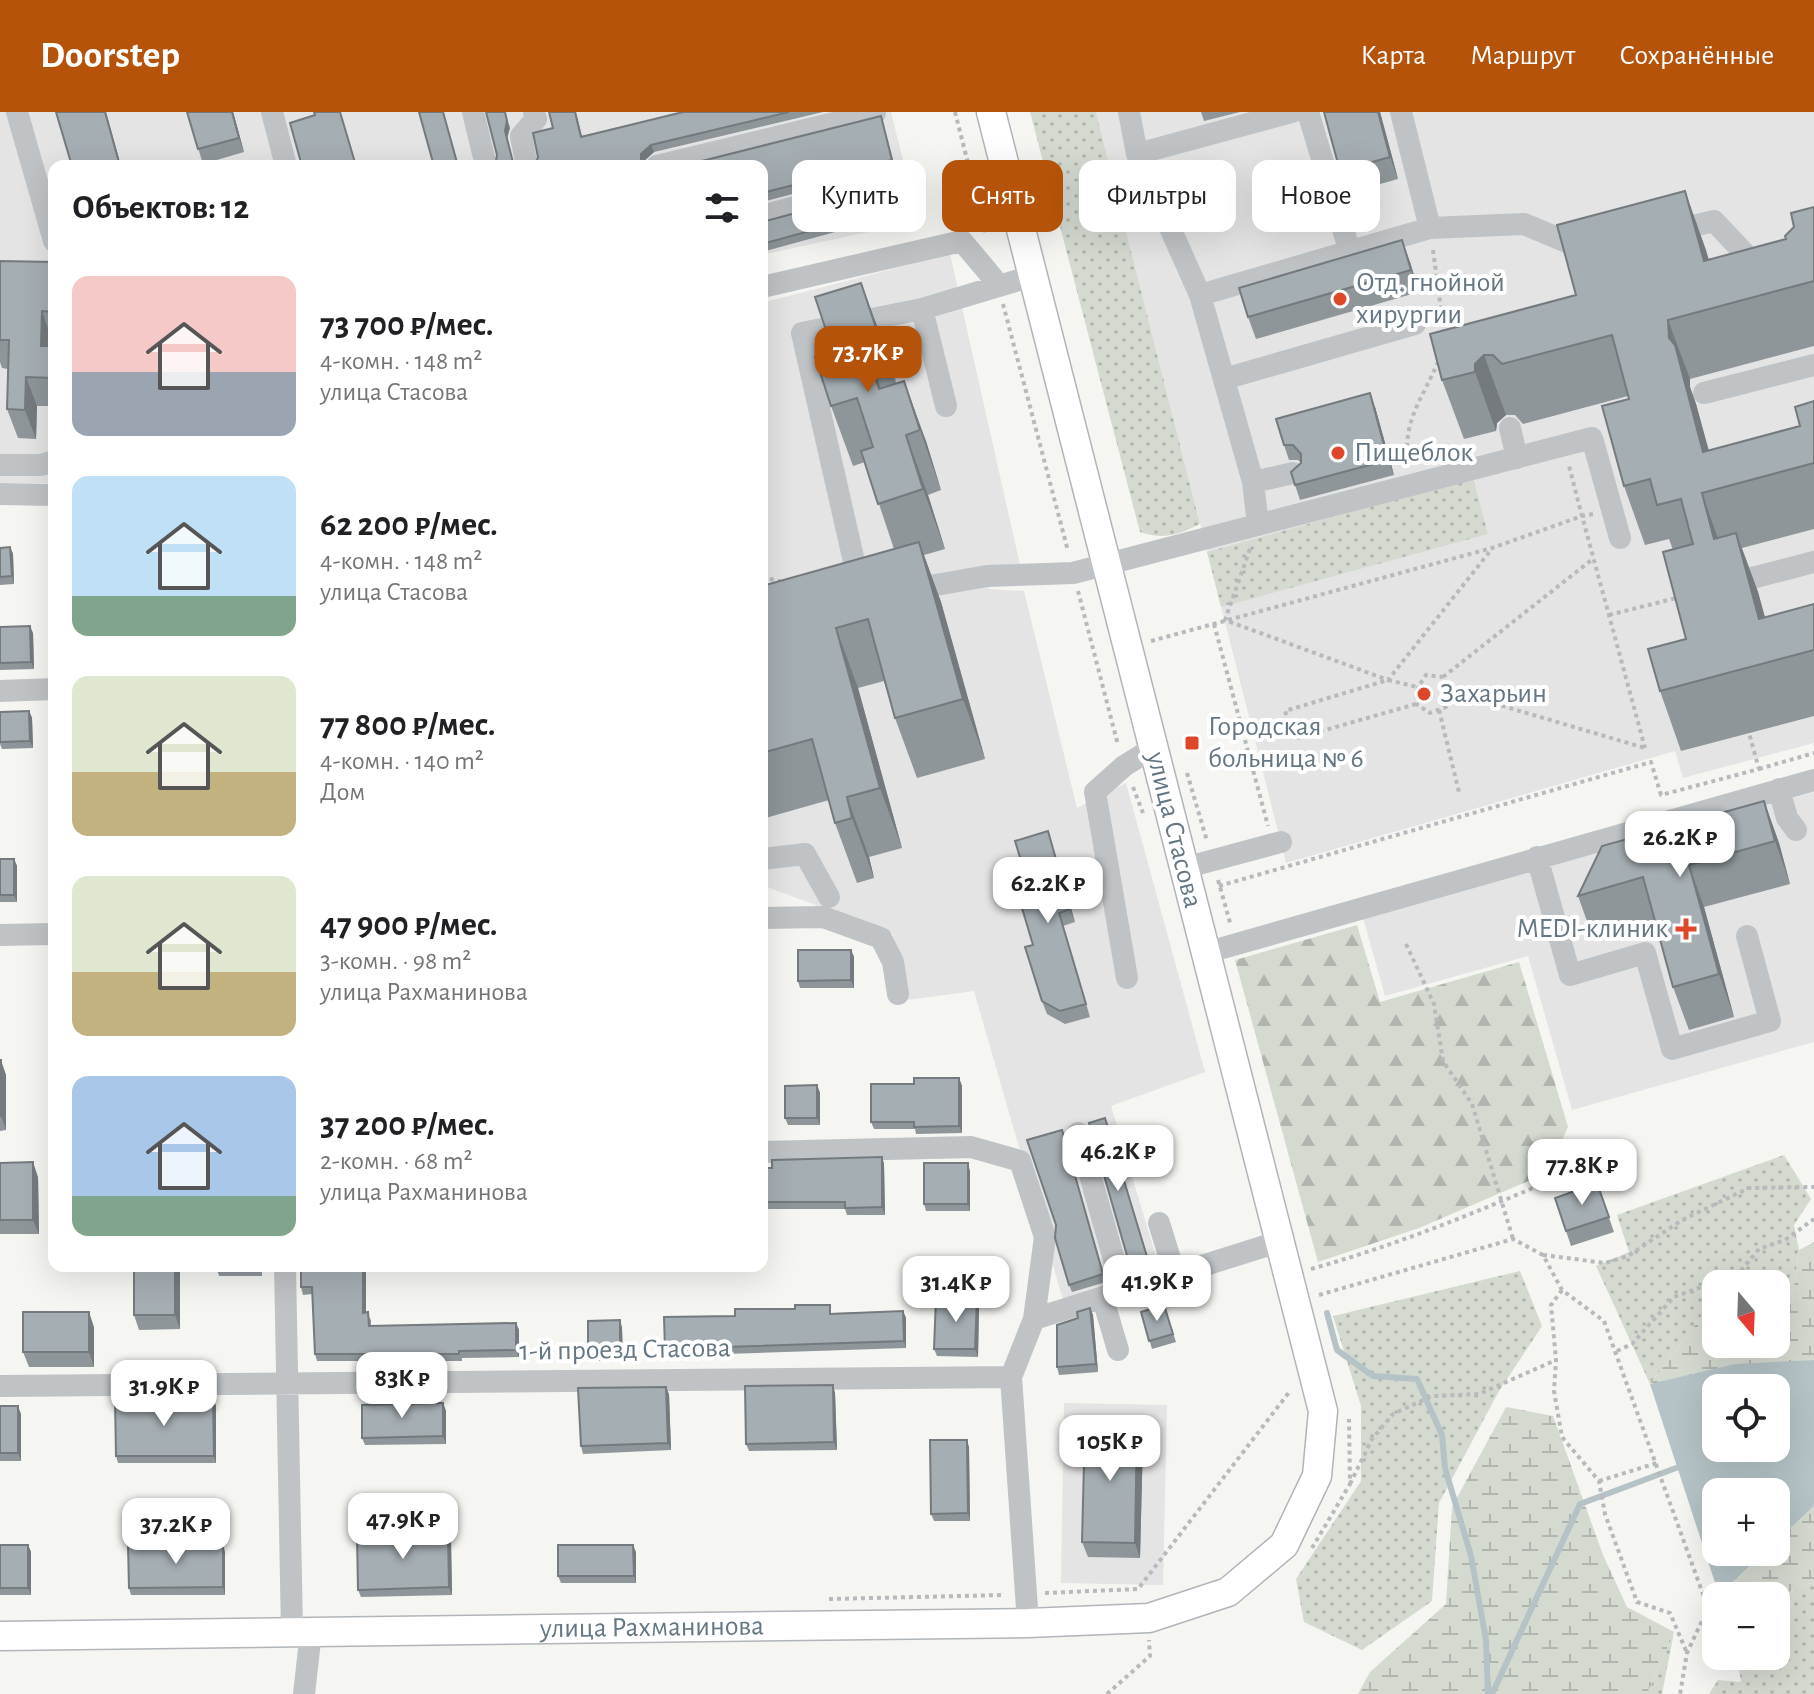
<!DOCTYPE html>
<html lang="ru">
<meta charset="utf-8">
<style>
:root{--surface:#fff;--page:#f6f6f6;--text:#202124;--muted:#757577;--accent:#b45309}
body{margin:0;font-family:"Alegreya Sans",sans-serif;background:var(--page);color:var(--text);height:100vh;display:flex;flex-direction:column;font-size:30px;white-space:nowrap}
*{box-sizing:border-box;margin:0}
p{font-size:26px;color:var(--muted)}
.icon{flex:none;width:44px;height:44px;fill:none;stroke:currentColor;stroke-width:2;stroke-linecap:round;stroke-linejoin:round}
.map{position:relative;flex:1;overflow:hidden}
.side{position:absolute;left:48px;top:48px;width:720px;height:1112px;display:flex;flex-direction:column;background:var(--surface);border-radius:16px;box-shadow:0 8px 32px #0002}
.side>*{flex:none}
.hud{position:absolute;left:792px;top:48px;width:760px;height:72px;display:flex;gap:16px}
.needle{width:52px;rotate:161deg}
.controls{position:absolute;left:1702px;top:1158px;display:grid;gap:16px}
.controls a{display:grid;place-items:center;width:88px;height:88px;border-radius:16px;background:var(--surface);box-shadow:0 8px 32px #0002;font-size:40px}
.price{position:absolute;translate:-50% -68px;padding:0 18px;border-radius:16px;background:#fff;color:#222;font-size:26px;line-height:52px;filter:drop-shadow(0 2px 4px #0008)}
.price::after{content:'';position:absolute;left:50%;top:48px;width:24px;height:18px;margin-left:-12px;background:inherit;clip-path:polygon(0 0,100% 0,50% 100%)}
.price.on{background:var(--accent);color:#fff}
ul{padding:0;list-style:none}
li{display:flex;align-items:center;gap:24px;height:200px;padding:0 24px}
li span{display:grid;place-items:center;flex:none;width:224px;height:160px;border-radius:16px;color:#555}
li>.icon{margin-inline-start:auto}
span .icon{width:96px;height:96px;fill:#fffc;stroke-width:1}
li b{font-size:34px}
h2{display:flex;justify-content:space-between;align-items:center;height:96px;padding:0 24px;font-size:34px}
.tag{padding:0 28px;border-radius:16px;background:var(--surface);box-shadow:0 8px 32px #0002;font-size:28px;line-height:72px}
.tag.on{background:var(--accent);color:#fff}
header{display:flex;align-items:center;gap:48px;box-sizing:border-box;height:112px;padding:0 40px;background:var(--accent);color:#fff}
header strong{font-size:38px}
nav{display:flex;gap:44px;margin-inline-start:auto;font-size:28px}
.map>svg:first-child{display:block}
.built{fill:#e3e4e3}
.grass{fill:url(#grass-dots)}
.forest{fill:url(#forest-firs)}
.wetland{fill:url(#wetland-marsh)}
.water{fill:#b5c3c6;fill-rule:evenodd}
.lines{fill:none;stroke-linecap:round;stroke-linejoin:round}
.stream{stroke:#b5c3c6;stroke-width:6}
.major-casing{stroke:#b0b5b9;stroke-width:31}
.path{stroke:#b7babc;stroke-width:4;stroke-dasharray:4 4;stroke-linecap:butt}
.minor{stroke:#bfc3c6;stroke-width:22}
.major{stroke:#fff;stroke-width:28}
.wall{fill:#8e969a}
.shaded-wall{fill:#747a7d}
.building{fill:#a5aeb3;stroke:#747a7d;stroke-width:2}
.poi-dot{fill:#de4729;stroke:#fff;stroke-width:3}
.labels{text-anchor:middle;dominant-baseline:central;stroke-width:8;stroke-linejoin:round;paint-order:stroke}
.poi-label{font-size:28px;fill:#657782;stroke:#fff;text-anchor:start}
.street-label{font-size:28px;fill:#657782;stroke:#fff}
</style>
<header>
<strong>Doorstep</strong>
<nav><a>Карта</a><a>Маршрут</a><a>Сохранённые</a></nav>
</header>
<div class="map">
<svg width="1814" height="1582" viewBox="0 0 1814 1582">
<defs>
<pattern id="grass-dots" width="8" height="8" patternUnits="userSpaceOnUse" patternTransform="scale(2)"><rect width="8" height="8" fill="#d5dad1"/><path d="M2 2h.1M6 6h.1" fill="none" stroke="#b0b6af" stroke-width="1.8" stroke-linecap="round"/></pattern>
<pattern id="forest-firs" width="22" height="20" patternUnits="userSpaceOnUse" patternTransform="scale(2)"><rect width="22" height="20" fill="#d5dad1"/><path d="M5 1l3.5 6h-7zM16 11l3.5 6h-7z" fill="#b0b6af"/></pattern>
<pattern id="wetland-marsh" width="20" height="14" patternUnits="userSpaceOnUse" patternTransform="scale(2)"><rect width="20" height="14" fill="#d5dad1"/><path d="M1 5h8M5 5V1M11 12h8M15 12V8" fill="none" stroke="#b0b6af"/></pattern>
</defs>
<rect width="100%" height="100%" fill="#f5f5f2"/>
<path class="built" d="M0 0H891L918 109 762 143V54H54V371H0Z
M1096 0H1814V631L1683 666 1675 639 1286 751Z
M950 142 1020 453 986 454 989 477 1024 479 1077 696 1126 671 1205 960 1111 994 1164 1171 1067 1202 974 879 907 888 893 822 762 773V191Z
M1814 680V930L1572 998 1528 844 1385 884 1363 806Z
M1064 1291 1167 1293 1163 1473 1061 1471Z"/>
<path class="grass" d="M1030 0H1096L1200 412C1178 423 1164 428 1140 420Z
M1473 366 1488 422 1221 495 1207 440Z
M1784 1043 1811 1087 1794 1113 1799 1138 1792 1191 1776 1192V1172H1716V1196L1707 1197 1650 1272 1596 1154 1629 1140 1617 1103Z
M1520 1159 1542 1214 1499 1279 1439 1391 1432 1489 1362 1538 1304 1510 1296 1467 1361 1369V1294L1333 1204Z
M1814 1470V1582H1709L1718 1568 1741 1570 1737 1544H1776V1485Z
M1674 1520 1662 1582H1647Z"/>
<path class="forest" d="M1357 813 1380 890 1519 850 1568 1015 1547 1061 1419 1116 1318 1150 1235 848Z"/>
<path class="wetland" d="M1814 1130V1248L1650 1272 1707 1197 1716 1196V1232H1776V1192L1792 1191 1799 1138Z
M1506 1295 1553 1304 1603 1443 1627 1495 1674 1520 1647 1582H1358L1370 1560 1446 1492 1452 1395Z
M1814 1394V1470L1776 1485 1719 1484 1765 1440H1776V1430Z"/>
<path class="water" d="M1814 1248V1394L1776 1430V1380H1716V1440H1765L1719 1483 1650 1272 1735 1252ZM1716 1276H1776V1336H1716Z"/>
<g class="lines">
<path class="stream" d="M1327 1201 1337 1238 1373 1264 1417 1267 1442 1323 1445 1356 1471 1444 1486 1528 1488 1582
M1492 1582 1580 1392 1684 1353"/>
<g class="major-casing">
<g id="major">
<path id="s1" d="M0 1524 1028 1511 1149 1506 1228 1480 1284 1433 1317 1364 1323 1299 991 0"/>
</g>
</g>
<path class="path" d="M955 0 986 122
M1433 138 1444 220
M1003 192 1068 439
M1407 351C1404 305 1422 288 1439 248
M1593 402 1582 404 1645 636
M1250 437 1225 508 1388 568 1491 438
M762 465 783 470
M1078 479 1118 633
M1609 503 1680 485
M1214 512 1268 714
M1151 529 1492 436 1582 404 1569 354
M1443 565 1594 446
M1452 579 1446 595 1430 601 1416 592 1418 575 1426 563 1443 565 1452 579 1645 636
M1416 592 1294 627 1285 599 1388 568 1417 575
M1439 598 1459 680
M1759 657 1814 641
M1187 661 1207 729
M1133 675 1143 701
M1218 768 1231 814
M1219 774 1651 650 1661 683 1759 657 1749 621
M1406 832 1434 892 1443 949 1472 992 1513 1127
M1543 1143 1605 1151 1628 1144 1682 1108 1749 1076 1814 1075
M1311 1157C1425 1125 1523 1080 1631 1034
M1562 1178 1551 1193 1556 1248 1554 1279 1562 1325 1599 1369 1605 1402 1637 1490 1670 1501 1687 1541
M1319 1183 1513 1127 1543 1143 1562 1178 1604 1209 1708 1496 1687 1541 1680 1582
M1617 1239 1632 1232 1674 1185 1739 1161 1759 1137 1785 1128 1814 1107
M1599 1369 1657 1351
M1350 1372 1372 1327 1393 1302 1432 1284 1479 1282 1556 1248
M1312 1436 1350 1372 1349 1307
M1045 1481 1138 1477 1290 1279
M829 1487 1005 1483
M1107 1582 1150 1544 1149 1528"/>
<path class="minor" d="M17 0 54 129
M272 0 286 54
M473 0 486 54
M1129 0 1137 42 1200 183 1253 370 1258 413
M1308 0 1349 137
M1401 0 1430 116
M1137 42 1292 0
M527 54 521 24 536 7 534 0
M657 54 875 1
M762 104 894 69
M1668 120 1714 109 1750 147 1814 136
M762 175 962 129 998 172
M1200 183 1430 116 1524 112 1588 139
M922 197 946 294
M1224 267 1415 212
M1704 281 1814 253
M1510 316 1517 346
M0 353H41L54 349
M1253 370 1293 361
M0 382 54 383
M1748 467 1814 450
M860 476 802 221 922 197 1032 164
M907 478 987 464 1073 461 1592 326 1620 426
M0 579 54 577
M1779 677 1787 706 1796 718
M1537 745 1570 863 1645 841 1672 937 1770 909 1747 824
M762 747 805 742 829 785
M1184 756 1281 730
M762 806 823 805 881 826 893 850 898 882
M0 823 54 822
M1205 841 1814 668
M1127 866 1095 680 1124 654 1153 636
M1078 1021 1123 1179
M762 1040 971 1035 1020 1049 1045 1125 1034 1207
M1159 1111 1175 1163
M285 1154 292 1520
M1103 1187 1118 1238
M0 1274 1011 1265
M1028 1511 1011 1265 1034 1207 1281 1129
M304 1582 311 1520"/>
<use href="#major" class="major"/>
</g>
<path class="wall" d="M187 0H233L244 40 203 52Z
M549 0H576L582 24 683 0H823L654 40 644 49V54L553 16Z
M1201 0H1240L1204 9Z
M1324 0H1380L1398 67 1348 81 1340 59Z
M881 4 895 55 762 90V54Z
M1685 79 1709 148 1786 127 1794 115 1814 95V234L1690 267V275L1696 292 1709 339 1800 314 1814 289V417L1742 436 1758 480 1765 505 1814 492V604L1681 639 1660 579 1686 527 1673 438 1669 427 1645 433 1624 374 1628 284 1523 312 1515 303H1506L1497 311 1496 319 1464 327 1442 268 1576 183Z
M902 80 908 100 762 140V110Z
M0 149 54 150V228H52V234H54V294H37L36 327 18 326 7 297 8 257 2 256 0 250Z
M1410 150 1419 180 1256 227 1248 205Z
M861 171 883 230 896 271 926 329 941 378 928 383 945 437 924 443 941 490 985 647 917 666 895 606 884 569 858 576 902 736 869 745 874 766 857 771 835 711 829 688 762 707V474L894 437 865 350 853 354 831 294 833 239Z
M1375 295 1394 363 1300 388 1295 373 1301 351 1298 348H1289L1284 333Z
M10 435 13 442 14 472 0 473V436Z
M0 515 33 521 34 557 0 558Z
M29 599 32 606 33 636 2 637 0 632V600Z
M1764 689 1779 731 1790 772 1704 795 1734 905 1689 918 1673 875 1655 808 1593 826 1578 784Z
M1052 732 1075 810 1063 814 1090 905 1065 912 1047 902 1042 889 1033 833 1029 775Z
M0 747H14L17 754V790H0Z
M851 838 854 845V876H800L798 869Z
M54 912V964L49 950Z
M0 948 6 963V1018L0 1019Z
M959 966 962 974V1021L916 1022 915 1017H874L871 1010 914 972Z
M817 973 820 981V1013H788L785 1006Z
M1105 1006 1151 1155 1132 1161 1130 1154Z
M1062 1018 1106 1170 1072 1180 1069 1173Z
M882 1045 884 1052 885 1103H847L845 1097H762V1056Z
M0 1051 38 1065 39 1122H0Z
M970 1059V1099H926L924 1092Z
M1597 1071 1614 1120 1571 1134 1555 1086Z
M216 1154H262V1164H219Z
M301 1154H366V1200L371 1208V1214L516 1211 519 1218V1245L462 1246V1249H317L315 1242 312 1182 303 1183 301 1175Z
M180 1156V1217L139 1218 134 1203Z
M1164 1193 1176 1230 1152 1237 1141 1200Z
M979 1194 978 1245 937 1244 934 1237Z
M1090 1196 1093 1203 1098 1260 1059 1263 1057 1255 1078 1206Z
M903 1199 906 1206V1236L667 1244 665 1237 833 1201Z
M620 1208 622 1216 623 1249H590L588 1242Z
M94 1215V1255H29L23 1240Z
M835 1281 837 1338 749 1339 746 1332Z
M669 1282 671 1338 583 1342 581 1334Z
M213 1287 216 1294V1351H118L116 1344Z
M443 1291 446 1299V1332L365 1333 362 1326Z
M0 1294 21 1302V1349H0Z
M1137 1311 1143 1326 1140 1446 1088 1445 1082 1430Z
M969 1335 970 1409H934L931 1402Z
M451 1428 452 1483 361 1485 358 1478Z
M0 1433H28L31 1440V1483H0Z
M225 1440V1483H131L129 1476Z
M636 1440V1471H561L558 1464Z"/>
<path class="shaded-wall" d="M105 0H106L121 54H120Z
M232 0H233L244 40 239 26Z
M505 0 510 16 507 27 514 54 505 19Z
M1378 0H1380L1398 67 1390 45Z
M651 33 654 40 644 49V54L641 51V42Z
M1685 79 1706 138 1721 193 1704 149Z
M1402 128 1410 150 1419 180 1411 158Z
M861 171 883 230 898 275 876 216Z
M42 199 52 228 51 263 41 234Z
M1668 208 1690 267V275L1696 292 1719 377 1703 340 1669 226Z
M860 220 882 280 879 277Z
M1484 243 1506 303 1497 311 1496 319 1475 260V252Z
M26 265 37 294 36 327 25 298Z
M904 269 926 329 941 378 920 318Z
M1370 281 1375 295 1394 363 1388 348Z
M906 323 928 383 945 437 923 377Z
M1702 381 1723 441 1714 427Z
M1736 421 1758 480 1776 548 1759 507Z
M919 430 941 490 985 647 963 587Z
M10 435 13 442 14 472 12 464Z
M30 514 33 521 34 557 31 550Z
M836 516 858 576 902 736 880 676Z
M29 599 32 606 33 636 30 629Z
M847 685 869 745 874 766 852 706Z
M1764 689 1779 731 1790 772 1775 729Z
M1048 719 1052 732 1075 810 1070 797Z
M14 747 17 754V790L14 783Z
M1689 753 1704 795 1734 905 1719 862Z
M851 838 854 845V876L851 868Z
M1 948 6 963V1018L1 1004Z
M959 966 962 974V1021L959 1014Z
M817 973 820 981V1013L817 1006Z
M882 1045 884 1052 885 1103 882 1095Z
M33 1050 38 1065 39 1122 33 1108Z
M968 1051 970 1059V1099L968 1092Z
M175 1154H179L180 1156V1217L175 1203Z
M363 1154H366V1208L363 1201Z
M977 1186 979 1194 978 1245 975 1237Z
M1090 1196 1093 1203 1098 1260 1096 1252Z
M903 1199 906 1206V1236L904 1229Z
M89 1200 94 1215V1255L89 1240Z
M620 1208 622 1216 623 1249 620 1242Z
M516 1211 519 1218V1245L516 1238Z
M833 1273 835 1281 837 1338 834 1330Z
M666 1275 669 1282 671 1338 668 1331Z
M213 1287 216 1294V1351L214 1344Z
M443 1291 446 1299V1332L443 1324Z
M18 1294 21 1302V1349L18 1341Z
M1137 1311 1143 1326 1140 1446 1135 1431Z
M967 1328 969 1335 970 1409 968 1401Z
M448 1421 451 1428 452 1483 449 1475Z
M223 1432 225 1440V1483L223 1475Z
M28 1433 31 1440V1483L28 1476Z
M633 1433 636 1440V1471L634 1464Z"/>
<path class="building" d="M56 0H105L120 54H72Z
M187 0H232L239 26 198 37Z
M314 0H340L356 54H302L290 11 315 3Z
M419 0H443L458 54H434Z
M486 0H505L507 9 505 19 514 54H495L497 43Z
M549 0H575L581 25 683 0H789L651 33 641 42V51L644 54H535L538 45 533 21 553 16Z
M1324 0H1378L1390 45 1340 59Z
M881 4 892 48 762 81V54H682Z
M900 73 905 93 762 132V110Z
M1685 79 1704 149 1786 127 1785 124 1794 115 1791 101 1814 95V169L1668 208 1669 226 1675 233 1703 340 1800 314 1795 295 1814 289V351L1702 381 1714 427 1736 421 1759 507 1814 492V538L1660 579 1648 537 1686 527 1663 440 1693 432 1681 387 1657 393 1650 367 1624 374 1602 294 1629 287 1612 223 1502 252 1493 243H1484L1475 252V260L1442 268 1430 222 1576 183 1557 113Z
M1402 128 1411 158 1248 205 1239 176Z
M0 149 54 150V200L42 199 41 234H54V266L26 265 25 298 7 297 9 228H0Z
M861 171 876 216 860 220 879 277 904 269 920 318 906 323 923 377 878 392 861 339 873 335 857 286 831 294 815 245 833 239 815 185Z
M1370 281 1388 348 1295 373 1291 360 1301 351V342L1293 333H1284L1276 307Z
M919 430 963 587 895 606 868 507 836 516 880 676 847 685 852 706 835 711 812 627 762 641V474Z
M10 435 12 464 0 465V436Z
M30 514 31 550 0 551V515Z
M29 599 30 629 0 630V600Z
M1764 689 1775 729 1689 753 1719 862 1673 875 1643 765 1578 784 1602 734Z
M1048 719 1070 797 1059 801 1086 892 1060 899 1042 889 1025 835 1033 833 1017 779 1029 775 1015 729Z
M0 747H14V783H0Z
M798 838H851V868L798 869Z
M49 912H54V950H49Z
M0 948H1V1004H0Z
M914 966H959V1014L914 1015V1010H871V972H914Z
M817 973V1006H785V974Z
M1105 1006 1148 1148 1130 1154 1089 1011Z
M1062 1018 1103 1162 1069 1173 1055 1126 1056 1113 1027 1028Z
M882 1045V1095L845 1096V1090H762V1056H772V1048Z
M33 1050V1108H0V1051Z
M924 1051H968V1092H924Z
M1597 1071 1609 1105 1566 1119 1555 1086Z
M134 1154H175V1203H134Z
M301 1154H363V1201L368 1200 369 1214 516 1211V1238L459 1239V1242H315L312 1175H301Z
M936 1186H977L975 1237H934Z
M795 1193H830V1202L903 1199 904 1229 665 1237 664 1205 735 1204V1197H795Z
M1164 1193 1173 1222 1149 1229 1141 1200Z
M1090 1196 1096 1252 1057 1255V1213L1078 1206 1077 1200Z
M23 1200H89V1240H23Z
M620 1208V1242H588V1209Z
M833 1273 834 1330 746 1332 745 1274Z
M666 1275 668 1331 581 1334 578 1276Z
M115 1287H213L214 1344H116Z
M443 1291V1324L362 1326V1293Z
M0 1294H18V1341H0Z
M1085 1310 1137 1311 1135 1431 1082 1430Z
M930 1328H967L968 1401 931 1402Z
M448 1421 449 1475 358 1478 357 1423Z
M223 1432V1475L129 1476 128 1433Z
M0 1433H28V1476H0Z
M558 1433H633L634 1464H558Z"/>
<g class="poi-dot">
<circle cx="1340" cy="187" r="8"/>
<circle cx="1338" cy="341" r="8"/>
<circle cx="1424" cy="582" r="8"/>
<rect x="1184" y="623" width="16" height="16" rx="4"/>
<path d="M1682 805h8v8h8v8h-8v8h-8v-8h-8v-8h8z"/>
</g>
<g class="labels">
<g class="poi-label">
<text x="1356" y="171">Отд. гнойной<tspan x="1356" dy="32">хирургии</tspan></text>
<text x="1354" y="341">Пищеблок</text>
<text x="1440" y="582">Захарьин</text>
<text x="1208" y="615">Городская<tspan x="1208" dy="32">больница № 6</tspan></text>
<text x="1668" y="817" text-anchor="end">MEDI-клиник</text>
</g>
<g class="street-label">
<text transform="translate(1174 718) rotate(76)">улица Стасова</text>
<text transform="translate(625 1238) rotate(-1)">1-й проезд Стасова</text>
<text stroke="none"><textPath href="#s1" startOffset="652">улица Рахманинова</textPath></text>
</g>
</g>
</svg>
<div class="controls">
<a><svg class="needle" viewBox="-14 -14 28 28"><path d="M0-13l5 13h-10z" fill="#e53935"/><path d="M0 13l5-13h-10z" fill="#757577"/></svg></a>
<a><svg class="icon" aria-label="locate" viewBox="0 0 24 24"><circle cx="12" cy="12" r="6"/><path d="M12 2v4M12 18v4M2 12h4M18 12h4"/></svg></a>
<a>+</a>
<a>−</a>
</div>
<b class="price on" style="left:868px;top:282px">73.7K ₽</b>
<b class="price" style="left:1680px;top:767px">26.2K ₽</b>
<b class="price" style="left:1048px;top:813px">62.2K ₽</b>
<b class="price" style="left:1118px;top:1081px">46.2K ₽</b>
<b class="price" style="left:1582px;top:1095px">77.8K ₽</b>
<b class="price" style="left:1157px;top:1211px">41.9K ₽</b>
<b class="price" style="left:956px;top:1212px">31.4K ₽</b>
<b class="price" style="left:402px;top:1308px">83K ₽</b>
<b class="price" style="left:164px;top:1316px">31.9K ₽</b>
<b class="price" style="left:1110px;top:1371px">105K ₽</b>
<b class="price" style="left:403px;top:1449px">47.9K ₽</b>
<b class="price" style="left:176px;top:1454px">37.2K ₽</b>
<div class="hud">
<a class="tag">Купить</a>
<a class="tag on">Снять</a>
<a class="tag">Фильтры</a>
<a class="tag">Новое</a>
</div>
<section class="side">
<h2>Объектов: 12<svg class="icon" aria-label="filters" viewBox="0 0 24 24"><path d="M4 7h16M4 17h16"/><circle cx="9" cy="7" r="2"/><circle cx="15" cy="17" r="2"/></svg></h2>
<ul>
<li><span style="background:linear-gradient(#f6c9c9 60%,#9aa5b1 0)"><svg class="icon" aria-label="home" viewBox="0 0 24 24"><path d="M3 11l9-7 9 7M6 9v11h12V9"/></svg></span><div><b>73 700 ₽/мес.</b><p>4-комн. · 148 m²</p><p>улица Стасова</p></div></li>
<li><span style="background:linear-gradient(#bfe0f5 75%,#7fa58c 0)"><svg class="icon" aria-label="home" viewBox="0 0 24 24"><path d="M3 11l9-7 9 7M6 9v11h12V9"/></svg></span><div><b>62 200 ₽/мес.</b><p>4-комн. · 148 m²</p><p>улица Стасова</p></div></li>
<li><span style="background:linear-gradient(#dfe7d0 60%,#c2b280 0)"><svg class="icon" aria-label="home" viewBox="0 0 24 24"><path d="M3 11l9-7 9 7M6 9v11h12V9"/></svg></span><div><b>77 800 ₽/мес.</b><p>4-комн. · 140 m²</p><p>Дом</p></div></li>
<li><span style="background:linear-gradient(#dfe7d0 60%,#c2b280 0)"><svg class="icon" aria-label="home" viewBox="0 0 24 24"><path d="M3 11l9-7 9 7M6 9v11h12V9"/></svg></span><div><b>47 900 ₽/мес.</b><p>3-комн. · 98 m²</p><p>улица Рахманинова</p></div></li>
<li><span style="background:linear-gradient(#a9c7e8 75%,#7fa58c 0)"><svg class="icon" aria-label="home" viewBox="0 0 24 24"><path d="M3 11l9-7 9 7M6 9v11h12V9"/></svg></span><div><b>37 200 ₽/мес.</b><p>2-комн. · 68 m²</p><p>улица Рахманинова</p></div></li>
</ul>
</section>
</div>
